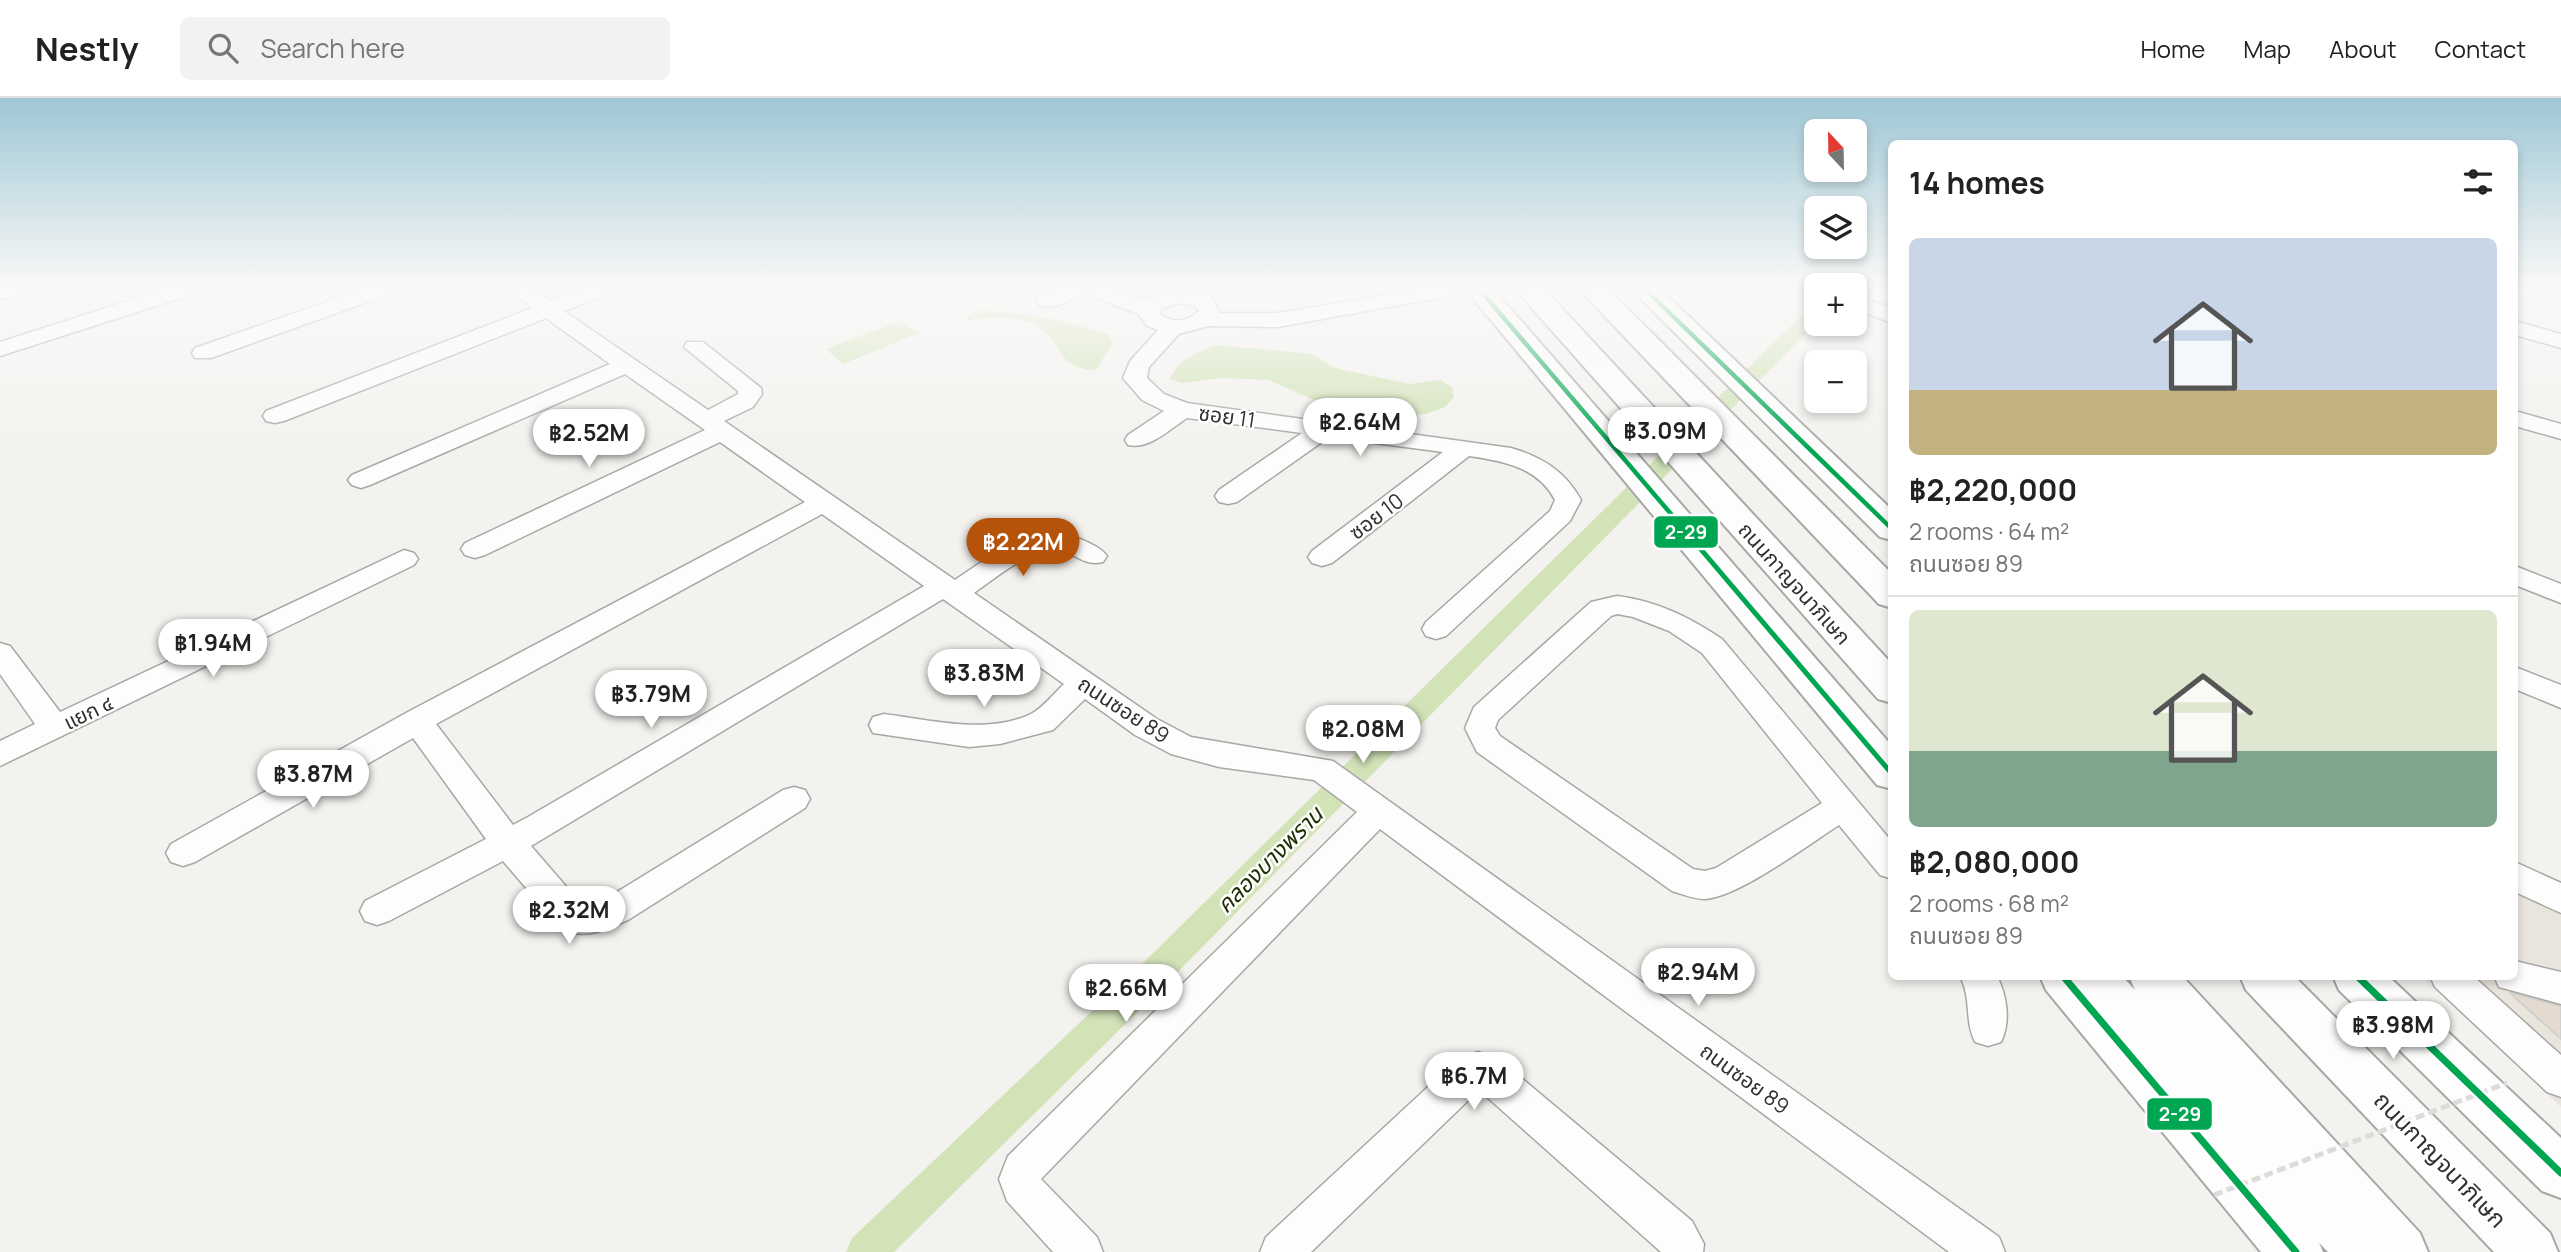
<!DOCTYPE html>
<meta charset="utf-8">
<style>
:root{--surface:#fff;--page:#f2f2f2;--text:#222;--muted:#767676;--line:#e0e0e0;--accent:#b45309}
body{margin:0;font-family:Manrope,"Noto Sans Thai",sans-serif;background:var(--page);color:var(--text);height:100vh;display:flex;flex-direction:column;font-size:26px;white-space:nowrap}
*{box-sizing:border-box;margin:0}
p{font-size:23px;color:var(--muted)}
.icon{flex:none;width:38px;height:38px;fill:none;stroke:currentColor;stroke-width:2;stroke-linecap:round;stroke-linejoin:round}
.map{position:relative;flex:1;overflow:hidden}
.drawer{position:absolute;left:1888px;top:42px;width:630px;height:840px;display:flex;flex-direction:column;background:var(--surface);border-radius:10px;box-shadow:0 4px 10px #0003}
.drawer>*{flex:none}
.needle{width:46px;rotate:338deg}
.controls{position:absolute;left:1804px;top:21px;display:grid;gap:14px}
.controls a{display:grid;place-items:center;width:63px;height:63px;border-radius:10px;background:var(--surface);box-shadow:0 4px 10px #0003;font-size:35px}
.price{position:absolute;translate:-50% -60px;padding:0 16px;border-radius:24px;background:#fff;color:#222;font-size:23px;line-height:46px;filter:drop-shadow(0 2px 4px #0008)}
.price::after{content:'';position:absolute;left:50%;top:42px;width:21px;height:16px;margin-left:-10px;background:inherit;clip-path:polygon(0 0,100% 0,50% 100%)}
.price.current{background:var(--accent);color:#fff}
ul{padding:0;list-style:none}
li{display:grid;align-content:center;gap:14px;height:371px;padding:0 21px}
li+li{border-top:2px solid var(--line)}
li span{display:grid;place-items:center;height:217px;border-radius:10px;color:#555}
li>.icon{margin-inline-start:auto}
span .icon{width:126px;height:126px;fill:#fffc;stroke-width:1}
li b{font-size:30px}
h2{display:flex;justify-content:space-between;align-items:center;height:84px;padding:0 21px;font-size:30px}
header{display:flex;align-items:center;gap:42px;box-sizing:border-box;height:98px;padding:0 35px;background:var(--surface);border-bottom:2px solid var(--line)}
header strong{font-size:33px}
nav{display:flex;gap:38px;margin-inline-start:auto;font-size:24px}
.search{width:490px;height:63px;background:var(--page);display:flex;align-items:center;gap:18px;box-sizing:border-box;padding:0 24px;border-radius:10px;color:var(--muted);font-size:26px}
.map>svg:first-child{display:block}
.built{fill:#e9e5dd}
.water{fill:#d2e3b8}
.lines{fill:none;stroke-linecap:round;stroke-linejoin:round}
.canal{fill:#d2e3b8;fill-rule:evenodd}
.building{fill:#e5dad0;stroke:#d0cfcc;stroke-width:2}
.minor-casing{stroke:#a9a7a5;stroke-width:3}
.major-casing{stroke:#a9a7a5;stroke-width:4}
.highway-casing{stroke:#a9a7a5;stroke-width:4}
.minor{fill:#fdfdfd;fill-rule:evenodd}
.major{fill:#fdfdfd;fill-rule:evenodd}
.highway{fill:#fdfdfd;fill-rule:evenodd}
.path-bridge{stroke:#dcdcdb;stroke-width:5;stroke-dasharray:9 4.5;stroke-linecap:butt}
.bus-1-far2-casing{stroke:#fff;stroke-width:9}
.bus-1-far1-casing{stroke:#fff;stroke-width:10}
.bus-1-casing{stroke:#fff;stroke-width:12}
.bus-1-far2{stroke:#00a651;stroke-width:4.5}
.bus-1-far1{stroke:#00a651;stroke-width:5}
.bus-1{stroke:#00a651;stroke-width:7}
.labels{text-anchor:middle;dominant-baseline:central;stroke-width:5;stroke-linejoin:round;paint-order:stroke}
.street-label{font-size:21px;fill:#32312e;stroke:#fff}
.water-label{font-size:23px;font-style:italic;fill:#202f03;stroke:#fff}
.near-street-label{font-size:24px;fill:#32312e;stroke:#fff}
.line-badge{stroke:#fff;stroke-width:2.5}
.badge-label{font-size:19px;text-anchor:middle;font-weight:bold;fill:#fff}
</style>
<header>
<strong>Nestly</strong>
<div class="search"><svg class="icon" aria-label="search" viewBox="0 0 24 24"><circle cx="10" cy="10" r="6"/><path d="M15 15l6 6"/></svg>Search here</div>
<nav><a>Home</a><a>Map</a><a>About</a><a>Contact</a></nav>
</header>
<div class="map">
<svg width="2561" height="1154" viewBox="0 0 2561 1154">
<rect width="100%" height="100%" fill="#f4f2ef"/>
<path class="built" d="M2515 784 2561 807V1009L2422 879 2515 878Z"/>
<path class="water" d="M976 212C1020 212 1065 223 1108 236L1113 244 1096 272C1053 271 1065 241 1033 226 1012 216 990 221 968 222L967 218Z
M899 223 919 235 843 266 826 251Z
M1216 247 1312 256 1333 269 1344 272 1410 286 1440 282 1452 289 1454 299 1445 309 1426 316 1398 317 1321 305 1269 282 1222 280 1181 285 1170 281C1178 262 1197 253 1216 247Z"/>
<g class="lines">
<path class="canal" d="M1816 208V225L1168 884 894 1154H846L852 1140 1144 864 1809 210Z"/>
</g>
<path class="building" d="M2509 894 2561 908V941Z"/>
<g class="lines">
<g class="minor-casing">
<path id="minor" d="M0 192H22L19 197 0 201Z
M162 192H193L190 197 0 258V244Z
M360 192H390L387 197 211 260H195L192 255 195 250Z
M510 192H533L550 203 580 192H608L606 197 564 213 708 312 738 296V293L684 249 687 244H703L761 290 762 296 753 309 724 323 955 482C992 457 1039 421 1085 443 1093 447 1101 450 1107 458L1103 464C1083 469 1074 453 1056 452 1031 450 994 481 974 495L1157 621 1191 639 1333 663 1999 1139 2005 1154H1949L1380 731 1041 1081 1097 1139 1103 1154H1053L1007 1103 999 1081 1008 1058 1357 714 1314 682 1219 669 1171 656 1135 637 1085 601 1053 632 1000 646 969 649 873 635 869 627 873 619 884 616C930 622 987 637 1031 616 1043 610 1054 595 1064 586L943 501 531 748 583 808 604 802 783 692 794 689 805 692 810 701 805 710 628 822C605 832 587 841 562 832L503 763 389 823 377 827 365 823 360 813 365 803 486 741 413 640 195 764 183 768 171 764 166 755 171 746 406 615 805 404 720 344 485 457 475 460 465 457 461 451 465 445 705 332 625 276 370 387 361 390 352 387 348 382 352 377 610 266 546 220 284 323 275 325 266 323 263 318 266 313 532 210ZM822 416 924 488 528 719 513 727 436 626Z
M1059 192H1112L1144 203 1176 192 1211 198 1220 215H1278L1416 192H1460L1458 197 1450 198 1278 229 1208 228 1179 236 1149 269 1147 280 1164 296 1187 305 1511 350C1542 359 1565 373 1581 402L1570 423 1446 538 1436 541 1426 538 1422 531 1426 524 1550 413 1555 402C1538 369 1503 363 1469 358L1332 465 1322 468 1312 465 1308 459 1312 453 1443 354 1329 339 1237 404 1228 406 1219 404 1215 398 1219 392 1302 335 1187 320C1170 331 1149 352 1128 347L1125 342 1128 337 1164 313 1142 302 1123 280 1130 263 1158 232 1147 228 1138 216 1085 196 1056 208H1040L1037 203 1040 198ZM1178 205 1195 208 1199 213C1186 224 1174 226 1160 216L1162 211Z
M1855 197 1892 210V225L1855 211Z
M2515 223 2561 236V250L2515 237Z
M2515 313 2561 326V341L2515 328Z
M404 452 414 455 418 461 414 467 0 668V643L35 626 0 576V545L10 548 60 614Z
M2515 468 2561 486V505L2515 487Z
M1617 498C1657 503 1689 519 1722 541L1892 744V781L1880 777 1839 727C1809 746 1738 800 1704 801 1694 801 1682 796 1672 793L1477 654 1465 630 1474 609 1591 504ZM1617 516 1633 519 1669 533 1702 555 1822 705 1716 770 1705 773 1693 771 1500 638 1495 630 1498 622 1611 518Z
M2515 569 2561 587V610L2515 591Z
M2515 764 2561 785V815L2515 794Z
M2515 863 2561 874V906L2499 889 2494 878H2515Z
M1960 878H1997C2007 898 2011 924 2001 944L1988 948 1975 944C1964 921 1972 902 1960 878Z
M2430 878H2473L2561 957V999L2547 994 2435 889Z
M1478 954 1500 962 1692 1123 1704 1146 1703 1154H1661L1479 992 1311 1154H1260L1266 1139 1457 962Z"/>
</g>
<g class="major-casing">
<path id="major" d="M1466 192H1494L1892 648V691L1877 687Z
M1632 192H1661L1892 412V442L1880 439Z
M2040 878H2092L2315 1135 2323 1154H2261L2046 892Z
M2333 878H2388L2561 1040V1100L2542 1093 2339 892Z"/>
</g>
<g class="highway-casing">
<path id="highway" d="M1516 192H1545L1892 566V605L1878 601Z
M1580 192H1609L1892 476V510L1879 506Z
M2067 878H2122L2135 892 2129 878H2182L2420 1135 2428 1154H2328L2073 892Z
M2240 878H2294L2550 1135 2558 1154H2494L2246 892Z"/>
</g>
<use href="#minor" class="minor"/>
<use href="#major" class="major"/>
<use href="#highway" class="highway"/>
<path class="path-bridge" d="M2214 1097 2507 985"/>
<g class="bus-1-far2-casing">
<path id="bus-1-far2" d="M1480 192 1694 443
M1646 192 1892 431"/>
</g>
<g class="bus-1-far1-casing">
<path id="bus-1-far1" d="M1693 442 1892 676"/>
</g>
<g class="bus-1-casing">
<path id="bus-1" d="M2063 878 2296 1154
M2357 878 2561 1075"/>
</g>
<use href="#bus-1-far2" class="bus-1-far2"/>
<use href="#bus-1-far1" class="bus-1-far1"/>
<use href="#bus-1" class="bus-1"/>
</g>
<linearGradient id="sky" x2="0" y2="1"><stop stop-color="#9fc7d5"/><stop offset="0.54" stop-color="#faf9f8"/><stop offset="1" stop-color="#faf9f8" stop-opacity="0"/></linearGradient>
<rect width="2561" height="353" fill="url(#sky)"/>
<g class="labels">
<g class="street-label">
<text transform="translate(1227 318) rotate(8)">ซอย 11</text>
<text transform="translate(1376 418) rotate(-37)">ซอย 10</text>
<text transform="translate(1795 485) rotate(48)">ถนนกาญจนาภิเษก</text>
<text transform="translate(1124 611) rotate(33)">ถนนซอย 89</text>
<text transform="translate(88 614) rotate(-26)">แยก ๔</text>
<text transform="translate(1745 980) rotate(36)">ถนนซอย 89</text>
</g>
<g class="water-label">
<text transform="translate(1269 761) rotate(-45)">คลองบางพราน</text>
</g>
<g class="near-street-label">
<text transform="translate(2441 1061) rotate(46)">ถนนกาญจนาภิเษก</text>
</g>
</g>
<g class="line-badge">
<rect x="1653" y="417" width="66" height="34" rx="7" fill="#00a651"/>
<rect x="2146" y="999" width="67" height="34" rx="7" fill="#00a651"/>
</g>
<g class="badge-label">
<text x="1686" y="441">2-29</text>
<text x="2180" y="1023">2-29</text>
</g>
</svg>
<div class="controls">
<a><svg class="needle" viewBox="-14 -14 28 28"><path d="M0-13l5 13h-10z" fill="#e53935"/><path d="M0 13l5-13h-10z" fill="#767676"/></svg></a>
<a><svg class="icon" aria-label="layers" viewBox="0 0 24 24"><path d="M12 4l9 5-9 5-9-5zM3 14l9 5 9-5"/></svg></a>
<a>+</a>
<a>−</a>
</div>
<b class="price" style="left:1360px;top:360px">฿2.64M</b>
<b class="price" style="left:1665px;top:369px">฿3.09M</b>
<b class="price" style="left:589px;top:371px">฿2.52M</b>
<b class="price current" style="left:1023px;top:480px">฿2.22M</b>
<b class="price" style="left:213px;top:581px">฿1.94M</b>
<b class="price" style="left:984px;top:611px">฿3.83M</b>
<b class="price" style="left:651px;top:632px">฿3.79M</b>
<b class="price" style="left:1363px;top:667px">฿2.08M</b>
<b class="price" style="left:313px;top:712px">฿3.87M</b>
<b class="price" style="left:569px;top:848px">฿2.32M</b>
<b class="price" style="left:1698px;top:910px">฿2.94M</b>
<b class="price" style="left:1126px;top:926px">฿2.66M</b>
<b class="price" style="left:2393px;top:963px">฿3.98M</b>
<b class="price" style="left:1474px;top:1014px">฿6.7M</b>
<section class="drawer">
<h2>14 homes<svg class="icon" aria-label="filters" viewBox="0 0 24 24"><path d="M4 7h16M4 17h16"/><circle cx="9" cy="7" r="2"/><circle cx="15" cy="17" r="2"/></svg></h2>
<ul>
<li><span style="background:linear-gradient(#c9d6e8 70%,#c2b280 0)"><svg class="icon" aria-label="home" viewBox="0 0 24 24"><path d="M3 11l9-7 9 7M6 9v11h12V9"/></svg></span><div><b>฿2,220,000</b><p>2 rooms · 64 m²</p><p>ถนนซอย 89</p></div></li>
<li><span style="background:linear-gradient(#dfe7d0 65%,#7fa58c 0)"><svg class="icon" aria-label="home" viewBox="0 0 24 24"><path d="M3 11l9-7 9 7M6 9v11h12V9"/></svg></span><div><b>฿2,080,000</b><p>2 rooms · 68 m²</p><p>ถนนซอย 89</p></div></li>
</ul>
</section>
</div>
